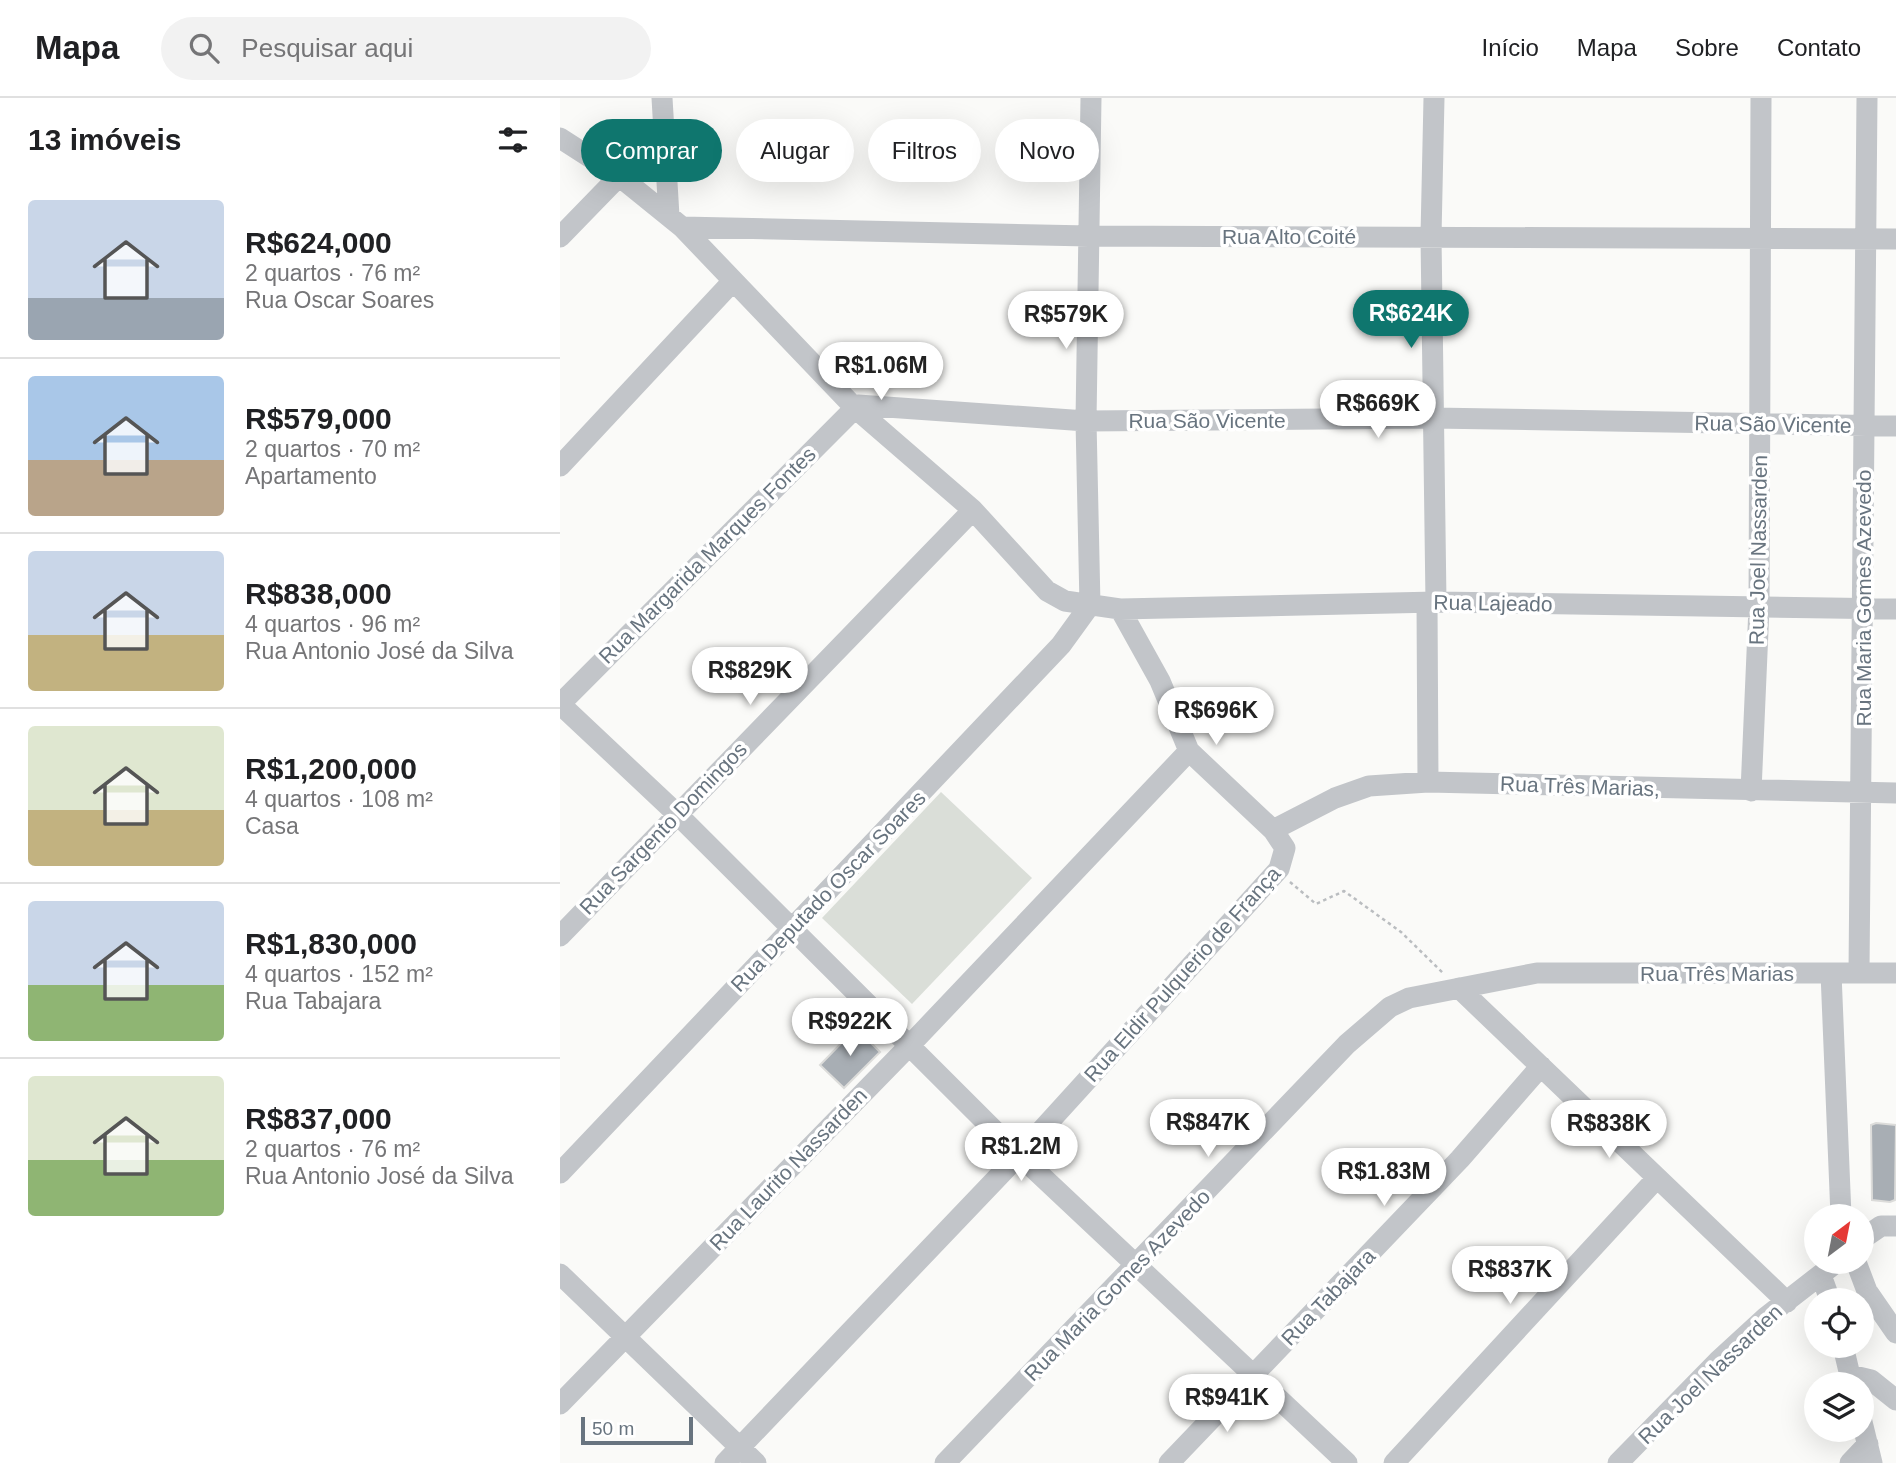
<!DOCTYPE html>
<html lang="pt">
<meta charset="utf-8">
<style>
:root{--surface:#fff;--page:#f2f2f2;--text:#202124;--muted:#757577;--line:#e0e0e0;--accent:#0f766e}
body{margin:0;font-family:Arial,sans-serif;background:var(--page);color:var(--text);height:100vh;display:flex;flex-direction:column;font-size:26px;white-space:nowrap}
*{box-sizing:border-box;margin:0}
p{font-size:23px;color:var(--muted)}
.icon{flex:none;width:38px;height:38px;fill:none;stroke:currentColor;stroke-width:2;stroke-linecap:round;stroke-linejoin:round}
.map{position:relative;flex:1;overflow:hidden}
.side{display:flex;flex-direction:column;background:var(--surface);width:560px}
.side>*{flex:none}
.hud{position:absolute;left:21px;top:21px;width:665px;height:63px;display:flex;gap:14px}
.needle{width:46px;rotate:32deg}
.buttons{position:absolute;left:1244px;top:1106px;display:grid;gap:14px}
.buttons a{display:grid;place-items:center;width:70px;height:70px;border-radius:50%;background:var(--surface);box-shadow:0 7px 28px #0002;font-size:35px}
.scale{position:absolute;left:21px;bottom:18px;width:112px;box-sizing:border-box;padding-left:7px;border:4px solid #68747f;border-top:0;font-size:19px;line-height:24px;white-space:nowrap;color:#68747f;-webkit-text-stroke:5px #fff;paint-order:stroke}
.price{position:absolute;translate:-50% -60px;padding:0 16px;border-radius:24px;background:#fff;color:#222;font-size:23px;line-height:46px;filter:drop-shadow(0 2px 4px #0008)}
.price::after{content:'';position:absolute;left:50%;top:42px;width:21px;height:16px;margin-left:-10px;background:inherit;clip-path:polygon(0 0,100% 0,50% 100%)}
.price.selected{background:var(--accent);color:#fff}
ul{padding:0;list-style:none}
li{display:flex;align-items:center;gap:21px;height:175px;padding:0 28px}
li+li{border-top:2px solid var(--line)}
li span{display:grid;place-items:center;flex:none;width:196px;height:140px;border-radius:7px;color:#555}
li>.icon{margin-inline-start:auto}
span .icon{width:84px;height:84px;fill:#fffc;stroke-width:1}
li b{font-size:30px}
h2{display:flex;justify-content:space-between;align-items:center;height:84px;padding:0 28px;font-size:30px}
.pill{padding:0 24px;border-radius:32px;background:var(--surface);box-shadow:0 7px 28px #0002;font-size:24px;line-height:63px}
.pill.selected{background:var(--accent);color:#fff}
header{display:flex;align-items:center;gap:42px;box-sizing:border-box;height:98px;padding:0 35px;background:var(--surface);border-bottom:2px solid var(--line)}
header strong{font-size:33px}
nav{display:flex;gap:38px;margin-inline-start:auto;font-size:24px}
.search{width:490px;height:63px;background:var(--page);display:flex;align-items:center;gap:18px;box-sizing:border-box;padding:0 24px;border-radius:38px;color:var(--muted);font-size:26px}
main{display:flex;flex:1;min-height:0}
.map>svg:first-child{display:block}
.green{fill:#daded8}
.building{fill:#a8aeb4;stroke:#dcdcda;stroke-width:2}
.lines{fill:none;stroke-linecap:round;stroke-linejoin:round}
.path{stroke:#babdc0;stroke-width:2.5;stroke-dasharray:3.5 3.5;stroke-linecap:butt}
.minor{stroke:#c2c5c9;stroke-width:21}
.labels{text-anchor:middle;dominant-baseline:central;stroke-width:7;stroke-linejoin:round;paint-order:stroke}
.street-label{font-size:21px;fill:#68747f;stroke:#fff}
</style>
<header>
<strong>Mapa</strong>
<div class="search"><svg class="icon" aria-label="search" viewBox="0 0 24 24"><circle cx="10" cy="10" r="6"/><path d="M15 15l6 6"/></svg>Pesquisar aqui</div>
<nav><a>Início</a><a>Mapa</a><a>Sobre</a><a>Contato</a></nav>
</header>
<main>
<section class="side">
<h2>13 imóveis<svg class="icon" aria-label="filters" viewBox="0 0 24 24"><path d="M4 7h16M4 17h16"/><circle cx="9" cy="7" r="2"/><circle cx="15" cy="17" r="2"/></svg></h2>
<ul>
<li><span style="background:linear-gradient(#c9d6e8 70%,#9aa5b1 0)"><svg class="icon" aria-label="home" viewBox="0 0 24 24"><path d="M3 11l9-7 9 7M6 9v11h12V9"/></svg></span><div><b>R$624,000</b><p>2 quartos · 76 m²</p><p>Rua Oscar Soares</p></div></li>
<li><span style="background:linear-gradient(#a9c7e8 60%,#b9a48a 0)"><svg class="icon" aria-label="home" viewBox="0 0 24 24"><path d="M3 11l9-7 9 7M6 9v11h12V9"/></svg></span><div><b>R$579,000</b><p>2 quartos · 70 m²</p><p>Apartamento</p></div></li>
<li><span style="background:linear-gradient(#c9d6e8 60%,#c2b280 0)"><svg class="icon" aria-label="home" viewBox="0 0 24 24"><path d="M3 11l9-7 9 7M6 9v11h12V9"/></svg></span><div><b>R$838,000</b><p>4 quartos · 96 m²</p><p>Rua Antonio José da Silva</p></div></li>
<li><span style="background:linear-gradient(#dfe7d0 60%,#c2b280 0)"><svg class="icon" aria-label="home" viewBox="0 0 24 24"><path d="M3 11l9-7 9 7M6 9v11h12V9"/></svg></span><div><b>R$1,200,000</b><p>4 quartos · 108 m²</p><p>Casa</p></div></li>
<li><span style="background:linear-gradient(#c9d6e8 60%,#8fb573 0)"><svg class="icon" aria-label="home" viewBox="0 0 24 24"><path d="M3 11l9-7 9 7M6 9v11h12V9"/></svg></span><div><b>R$1,830,000</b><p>4 quartos · 152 m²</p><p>Rua Tabajara</p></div></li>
<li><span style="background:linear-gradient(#dfe7d0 60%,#8fb573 0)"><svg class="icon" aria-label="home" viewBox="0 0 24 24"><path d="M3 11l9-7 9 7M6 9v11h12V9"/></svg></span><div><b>R$837,000</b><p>2 quartos · 76 m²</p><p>Rua Antonio José da Silva</p></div></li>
</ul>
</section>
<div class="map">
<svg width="1336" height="1365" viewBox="0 0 1336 1365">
<rect width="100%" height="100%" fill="#fafaf8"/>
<path class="green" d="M381 694 472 780 352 906 262 820Z"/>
<path class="building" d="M296 930 320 954 284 990 260 967Z
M1316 1025 1336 1027 1335 1102 1330 1104 1312 1102 1311 1027Z"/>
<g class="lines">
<path class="path" d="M730 784 756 806 784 793 841 834 884 876"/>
<path class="minor" d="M102 0 109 118
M874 0 871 138 876 504
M0 40 59 78 122 129 294 309 413 412 487 493 505 503 560 511 876 504 1336 511
M122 129 529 138 1336 141
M0 139 102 34
M0 368 173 183
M867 504 868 684
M530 507 526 323 531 0
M0 606 298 307 526 323 873 320 1336 328
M0 606 116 715 459 1057 787 1365
M1191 693 1199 509 1201 0
M713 732 775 700 809 688 868 684 1336 695
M0 838 413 412
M1299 874 1307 0
M1271 875 1281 1118
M899 890 1227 1204
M0 1075 501 547 530 507
M1302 1141 1321 1128H1336
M1296 1164 1307 1193 1336 1235
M0 1176 196 1365
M1261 1177 1270 1202
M1283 1248 1292 1286
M1290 1277 1311 1282 1336 1302
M0 1306 350 947 629 653
M1302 1324 1312 1365
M165 1365 459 1057 719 771 725 750 713 732 629 653 600 583 560 511
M385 1365 787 946 830 909 849 900 977 875H1336
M609 1365 900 1061 981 968
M834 1365 1097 1080
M1058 1365 1158 1263 1206 1219 1277 1164
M1290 1365 1308 1346"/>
</g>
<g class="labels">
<g class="street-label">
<text x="729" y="138">Rua Alto Coité</text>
<text x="647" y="322">Rua São Vicente</text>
<text transform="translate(1213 326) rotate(1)">Rua São Vicente</text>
<text transform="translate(1198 452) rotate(-89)">Rua Joel Nassarden</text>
<text transform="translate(147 457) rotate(-45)">Rua Margarida Marques Fontes</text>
<text transform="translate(1303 500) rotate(-90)">Rua Maria Gomes Azevedo</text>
<text transform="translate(933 505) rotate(1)">Rua Lajeado</text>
<text transform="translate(1020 688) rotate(2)">Rua Três Marias,</text>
<text transform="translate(103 730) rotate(-46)">Rua Sargento Domingos</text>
<text transform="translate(268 793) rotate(-46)">Rua Deputado Oscar Soares</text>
<text x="1157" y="875">Rua Três Marias</text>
<text transform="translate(622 876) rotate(-48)">Rua Eldir Pulquerio de França</text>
<text transform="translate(228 1071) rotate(-46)">Rua Laurito Nassarden</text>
<text transform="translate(557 1187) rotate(-46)">Rua Maria Gomes Azevedo</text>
<text transform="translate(768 1199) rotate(-46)">Rua Tabajara</text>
<text transform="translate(1150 1276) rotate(-44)">Rua Joel Nassarden</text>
</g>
</g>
</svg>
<div class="buttons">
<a><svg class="needle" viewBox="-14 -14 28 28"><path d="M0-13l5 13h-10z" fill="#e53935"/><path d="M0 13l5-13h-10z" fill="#757577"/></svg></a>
<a><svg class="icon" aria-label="locate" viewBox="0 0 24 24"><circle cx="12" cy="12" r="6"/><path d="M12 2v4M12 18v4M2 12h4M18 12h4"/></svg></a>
<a><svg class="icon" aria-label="layers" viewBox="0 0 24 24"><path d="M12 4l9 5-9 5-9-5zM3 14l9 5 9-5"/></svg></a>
</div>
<div class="scale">50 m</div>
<b class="price selected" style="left:851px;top:252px">R$624K</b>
<b class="price" style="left:506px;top:253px">R$579K</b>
<b class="price" style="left:321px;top:304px">R$1.06M</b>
<b class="price" style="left:818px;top:342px">R$669K</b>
<b class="price" style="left:190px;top:609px">R$829K</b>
<b class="price" style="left:656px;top:649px">R$696K</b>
<b class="price" style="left:290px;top:960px">R$922K</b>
<b class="price" style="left:648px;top:1061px">R$847K</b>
<b class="price" style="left:1049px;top:1062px">R$838K</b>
<b class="price" style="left:461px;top:1085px">R$1.2M</b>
<b class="price" style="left:824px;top:1110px">R$1.83M</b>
<b class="price" style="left:950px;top:1208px">R$837K</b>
<b class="price" style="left:667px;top:1336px">R$941K</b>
<div class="hud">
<a class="pill selected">Comprar</a>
<a class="pill">Alugar</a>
<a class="pill">Filtros</a>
<a class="pill">Novo</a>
</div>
</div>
</main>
